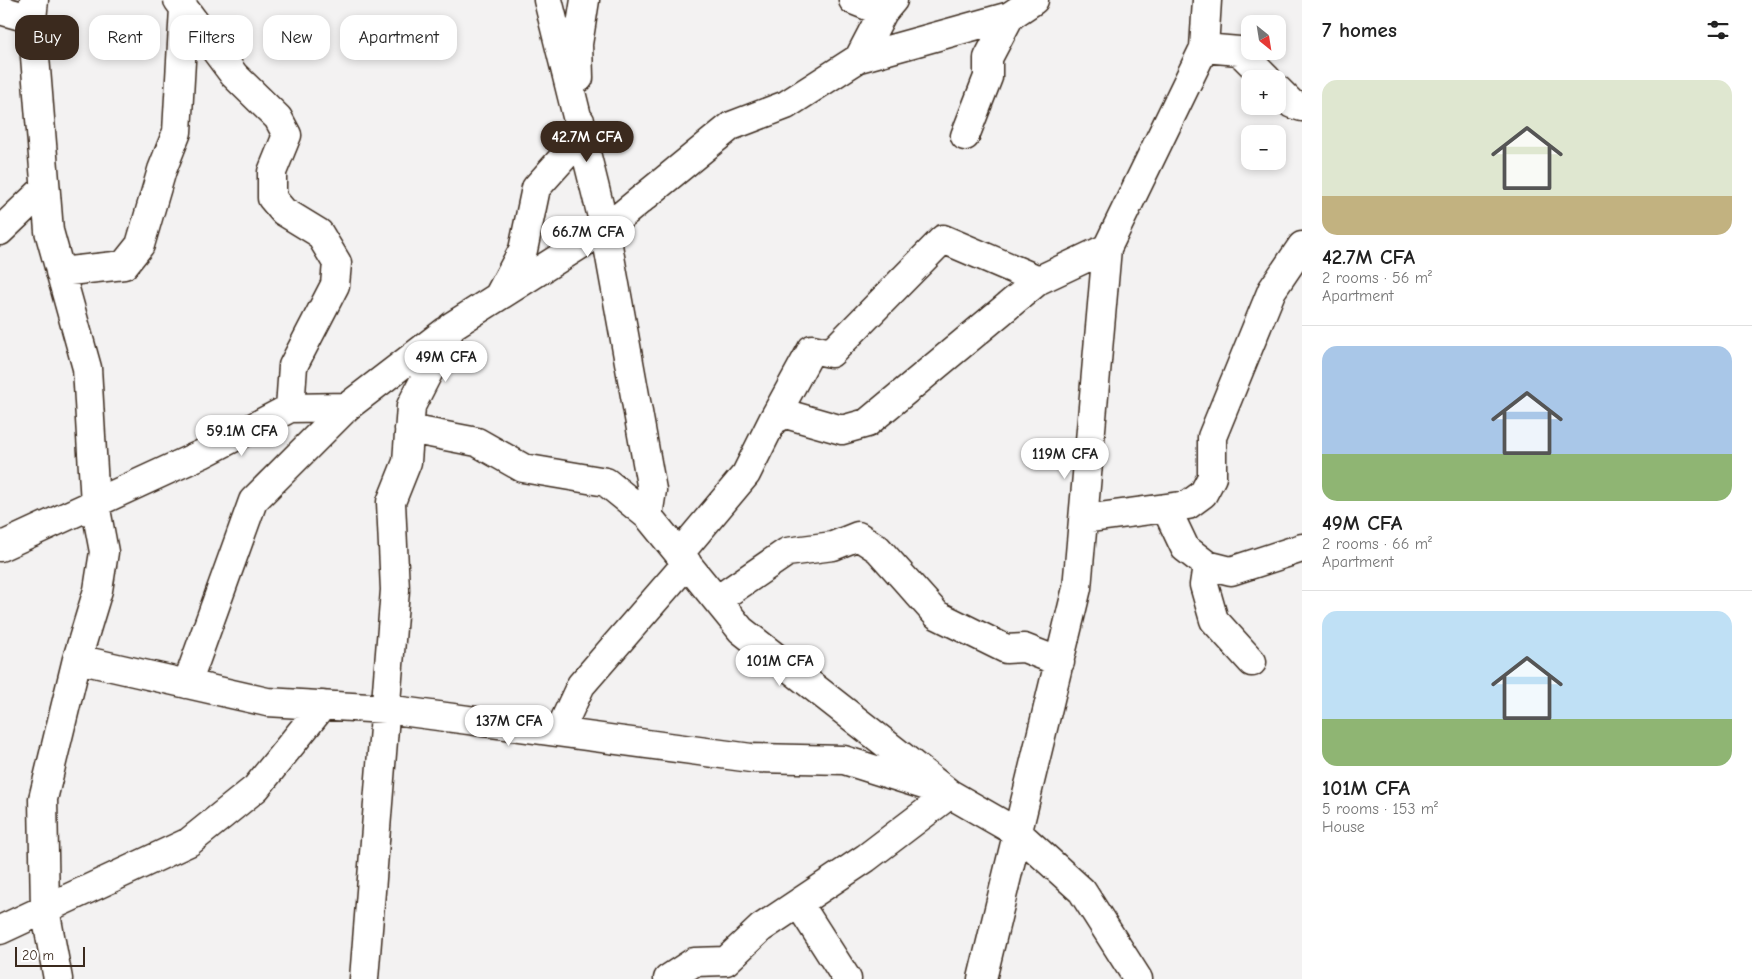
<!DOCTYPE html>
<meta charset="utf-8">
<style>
:root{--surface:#fff;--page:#f2f2f2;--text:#222;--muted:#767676;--line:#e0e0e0;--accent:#3b2a1e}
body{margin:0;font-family:"Comic Neue",sans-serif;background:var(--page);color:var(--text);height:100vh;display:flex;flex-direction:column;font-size:19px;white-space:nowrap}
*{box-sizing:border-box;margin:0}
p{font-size:16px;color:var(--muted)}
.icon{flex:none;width:28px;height:28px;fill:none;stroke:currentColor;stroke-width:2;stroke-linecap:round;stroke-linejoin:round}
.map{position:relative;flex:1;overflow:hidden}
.sheet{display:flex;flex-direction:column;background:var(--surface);width:450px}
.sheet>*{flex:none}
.banner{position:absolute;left:15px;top:15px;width:475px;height:45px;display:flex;gap:10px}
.needle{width:32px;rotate:150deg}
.tools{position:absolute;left:1241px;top:15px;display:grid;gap:10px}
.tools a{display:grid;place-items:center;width:45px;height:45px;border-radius:10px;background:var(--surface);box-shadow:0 2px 8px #0003;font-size:25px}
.scale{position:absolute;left:15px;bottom:12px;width:70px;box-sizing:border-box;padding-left:5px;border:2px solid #3b2a1e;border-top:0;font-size:14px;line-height:18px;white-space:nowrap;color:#3b2a1e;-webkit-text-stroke:4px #fff;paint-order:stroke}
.price{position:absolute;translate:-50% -42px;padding:0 11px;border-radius:18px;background:#fff;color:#222;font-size:16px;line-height:32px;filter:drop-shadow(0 1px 2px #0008)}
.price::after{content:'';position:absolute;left:50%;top:30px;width:15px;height:11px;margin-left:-8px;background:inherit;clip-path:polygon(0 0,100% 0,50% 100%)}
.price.current{background:var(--accent);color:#fff}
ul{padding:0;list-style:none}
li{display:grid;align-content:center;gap:10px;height:265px;padding:0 20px}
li+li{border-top:1px solid var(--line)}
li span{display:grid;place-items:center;height:155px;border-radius:15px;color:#555}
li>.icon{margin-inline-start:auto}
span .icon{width:90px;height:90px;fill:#fffc;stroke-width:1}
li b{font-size:21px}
h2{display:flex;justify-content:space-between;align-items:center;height:60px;padding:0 20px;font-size:21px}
.tag{padding:0 18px;border-radius:15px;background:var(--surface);box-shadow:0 2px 8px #0003;font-size:18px;line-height:45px}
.tag.current{background:var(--accent);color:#fff}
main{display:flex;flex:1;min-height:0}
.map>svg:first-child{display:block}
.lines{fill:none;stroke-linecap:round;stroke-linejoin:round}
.minor-casing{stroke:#3b2a1e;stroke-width:31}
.minor{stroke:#fff;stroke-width:28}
</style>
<main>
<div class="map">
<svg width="1302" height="979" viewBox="0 0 1302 979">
<rect width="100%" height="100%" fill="#f3f2f2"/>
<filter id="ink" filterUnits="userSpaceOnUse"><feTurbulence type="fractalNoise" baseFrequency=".02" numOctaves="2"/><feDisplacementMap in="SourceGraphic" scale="10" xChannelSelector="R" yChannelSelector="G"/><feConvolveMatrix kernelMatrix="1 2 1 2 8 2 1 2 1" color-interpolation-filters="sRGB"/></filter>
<g filter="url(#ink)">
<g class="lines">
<g class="minor-casing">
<path id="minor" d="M34 0 32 19 49 231 87 368 95 504 104 552 98 590 77 659 43 799 45 909 58 979
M178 0 234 75 278 118 287 135 272 172V198L283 211 319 233 337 263 335 285 293 366 290 408
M548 0 605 229 652 490 648 516
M853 0 883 12
M0 10 32 19
M1204 48 1239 51 1267 79
M859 58 1010 16 1034 0
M579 78 578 44 585 0
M1278 90 1292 104 1302 107
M965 136 988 77V58L1010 16
M0 231 45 188
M60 272 124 265 140 245 162 170 177 132 184 8
M499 295 523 250 536 188 570 150 580 129V121
M773 420 812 349 831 353 943 239 1039 280
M409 429 477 442 523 468 606 482 648 516 741 630 950 794 1018 833 1082 891 1138 979
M1166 508 1185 548 1207 565 1231 571 1302 548
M1084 519 1188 505 1203 494 1212 477V437L1272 290 1302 246
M0 547 202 454 290 408 347 407 446 331
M679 554 746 474 773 420 786 414 842 430 867 423 1039 280 1107 248
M1207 565 1204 585 1214 620 1252 662
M717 600 787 552 833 546 858 536 878 549 937 615 1006 649 1024 648 1060 662
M77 659 267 702 386 709 751 758 844 760 933 788
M187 684 253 501 347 407
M559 732 581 685 687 563
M799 904 847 979
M0 930 189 842 256 788 323 705
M364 979 395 590 391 502 407 462 411 406 452 326 605 229 731 126 786 105 859 58 883 12 893 0
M668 979 694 962 726 961 761 928 866 858 950 794
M982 979 1077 588 1107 248 1204 48 1207 0"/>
</g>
<use href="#minor" class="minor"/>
</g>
</g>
</svg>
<div class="tools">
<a><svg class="needle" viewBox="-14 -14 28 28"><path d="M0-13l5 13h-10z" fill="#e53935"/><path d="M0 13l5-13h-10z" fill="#767676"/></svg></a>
<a>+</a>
<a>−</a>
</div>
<div class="scale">20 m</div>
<b class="price current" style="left:587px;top:163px">42.7M CFA</b>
<b class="price" style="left:588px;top:258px">66.7M CFA</b>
<b class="price" style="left:446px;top:383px">49M CFA</b>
<b class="price" style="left:242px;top:457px">59.1M CFA</b>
<b class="price" style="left:1065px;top:480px">119M CFA</b>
<b class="price" style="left:780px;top:687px">101M CFA</b>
<b class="price" style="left:509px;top:747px">137M CFA</b>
<div class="banner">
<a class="tag current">Buy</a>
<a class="tag">Rent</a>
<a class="tag">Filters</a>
<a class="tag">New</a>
<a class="tag">Apartment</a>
</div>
</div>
<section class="sheet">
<h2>7 homes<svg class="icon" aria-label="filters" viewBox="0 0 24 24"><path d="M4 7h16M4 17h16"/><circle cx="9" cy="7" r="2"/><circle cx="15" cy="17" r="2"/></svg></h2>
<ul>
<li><span style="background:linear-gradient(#dfe7d0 75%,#c2b280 0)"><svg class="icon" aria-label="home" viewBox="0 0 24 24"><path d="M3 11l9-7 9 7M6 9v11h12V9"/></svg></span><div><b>42.7M CFA</b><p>2 rooms · 56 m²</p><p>Apartment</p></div></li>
<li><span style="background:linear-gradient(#a9c7e8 70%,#8fb573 0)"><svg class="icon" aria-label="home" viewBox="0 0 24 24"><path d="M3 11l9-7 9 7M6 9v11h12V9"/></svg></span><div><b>49M CFA</b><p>2 rooms · 66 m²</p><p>Apartment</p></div></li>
<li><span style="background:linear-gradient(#bfe0f5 70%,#8fb573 0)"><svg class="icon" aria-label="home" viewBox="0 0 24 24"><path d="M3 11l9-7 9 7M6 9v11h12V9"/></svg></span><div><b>101M CFA</b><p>5 rooms · 153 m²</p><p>House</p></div></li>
</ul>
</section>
</main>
